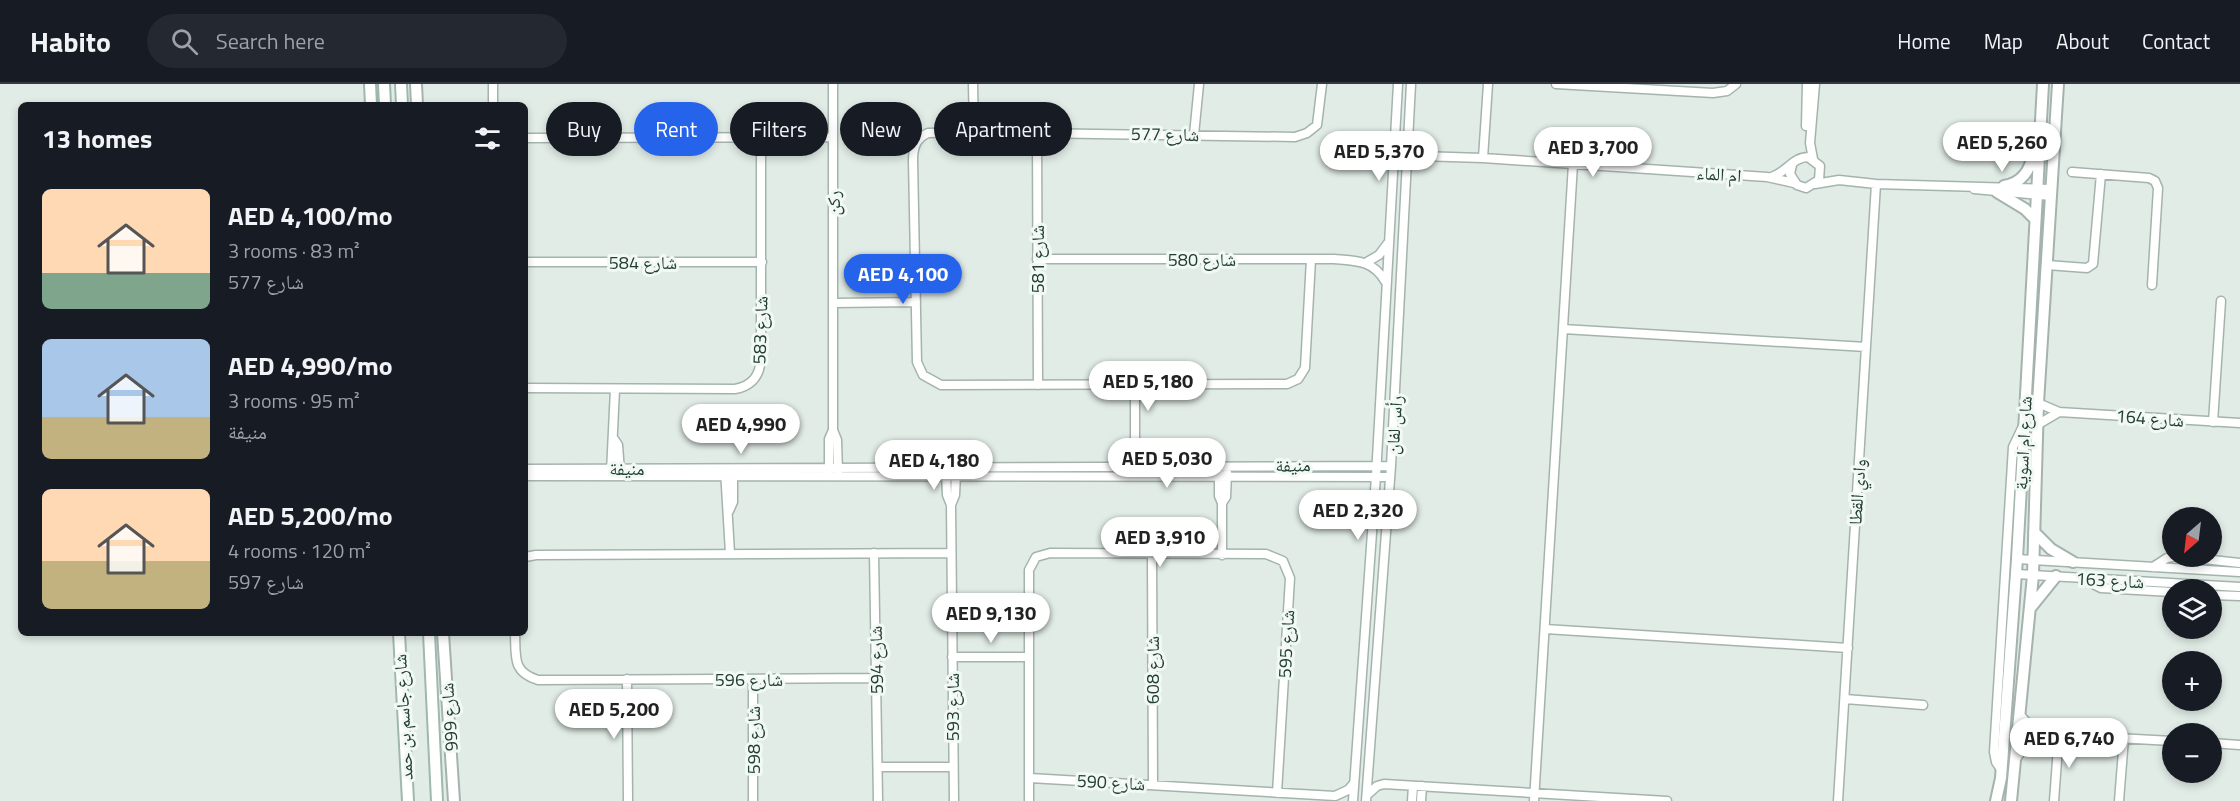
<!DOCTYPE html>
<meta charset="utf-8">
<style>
:root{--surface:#171b24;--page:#242831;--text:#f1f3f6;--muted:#9ea1a6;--line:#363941;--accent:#2563eb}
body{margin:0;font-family:"Titillium Web","Noto Naskh Arabic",sans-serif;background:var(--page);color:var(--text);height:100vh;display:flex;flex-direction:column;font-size:22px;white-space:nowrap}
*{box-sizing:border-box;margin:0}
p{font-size:20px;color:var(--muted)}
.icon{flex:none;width:33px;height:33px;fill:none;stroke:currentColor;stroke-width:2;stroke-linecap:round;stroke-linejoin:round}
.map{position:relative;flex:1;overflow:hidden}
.details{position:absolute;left:18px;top:18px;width:510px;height:534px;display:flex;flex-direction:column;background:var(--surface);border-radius:9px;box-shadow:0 3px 9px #0003}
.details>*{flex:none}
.guide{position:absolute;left:546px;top:18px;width:570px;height:54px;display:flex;gap:12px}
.needle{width:39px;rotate:208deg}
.buttons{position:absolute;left:2162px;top:423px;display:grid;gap:12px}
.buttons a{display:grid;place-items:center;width:60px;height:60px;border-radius:50%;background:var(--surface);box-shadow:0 3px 9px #0003;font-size:30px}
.price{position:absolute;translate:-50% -51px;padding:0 14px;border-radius:21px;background:#fff;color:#222;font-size:20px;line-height:39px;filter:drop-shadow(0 2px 3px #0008)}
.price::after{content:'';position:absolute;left:50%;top:36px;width:18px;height:14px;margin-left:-9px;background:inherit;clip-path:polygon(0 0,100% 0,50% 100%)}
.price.active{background:var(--accent);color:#fff}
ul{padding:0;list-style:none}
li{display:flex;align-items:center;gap:18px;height:150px;padding:0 24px}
li span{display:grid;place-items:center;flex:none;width:168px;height:120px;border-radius:9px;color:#555}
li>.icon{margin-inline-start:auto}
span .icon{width:72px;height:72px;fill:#fffc;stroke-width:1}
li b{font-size:26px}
h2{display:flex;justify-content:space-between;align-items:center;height:72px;padding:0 24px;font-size:26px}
.chip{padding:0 21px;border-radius:27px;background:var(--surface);box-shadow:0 3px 9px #0003;font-size:21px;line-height:54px}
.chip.active{background:var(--accent);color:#fff}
header{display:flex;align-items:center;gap:36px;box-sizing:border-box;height:84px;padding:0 30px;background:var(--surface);border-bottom:2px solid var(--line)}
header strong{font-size:28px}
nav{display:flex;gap:33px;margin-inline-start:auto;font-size:21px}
.search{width:420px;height:54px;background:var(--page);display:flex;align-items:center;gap:15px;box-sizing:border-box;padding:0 21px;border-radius:33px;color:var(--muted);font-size:22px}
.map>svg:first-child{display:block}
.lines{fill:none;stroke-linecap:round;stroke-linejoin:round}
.minor-casing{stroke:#a4b4ad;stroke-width:11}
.tertiary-casing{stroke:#a4b4ad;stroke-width:14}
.secondary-casing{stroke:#9fb8ad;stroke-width:14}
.minor{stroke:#fff;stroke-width:8}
.tertiary{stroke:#fff;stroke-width:10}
.secondary{stroke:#fff;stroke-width:10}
.labels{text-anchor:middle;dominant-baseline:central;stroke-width:6;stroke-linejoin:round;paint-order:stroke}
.street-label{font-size:18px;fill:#213e33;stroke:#f2f9f5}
</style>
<header>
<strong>Habito</strong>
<div class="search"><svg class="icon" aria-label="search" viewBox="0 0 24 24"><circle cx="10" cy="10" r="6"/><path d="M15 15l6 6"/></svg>Search here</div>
<nav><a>Home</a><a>Map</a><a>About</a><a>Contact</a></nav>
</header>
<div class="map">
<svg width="2240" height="717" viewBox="0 0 2240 717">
<rect width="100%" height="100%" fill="#e1ece6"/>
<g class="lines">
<g class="minor-casing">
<path id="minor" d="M493 0V21
M833 0V346L837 356 838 389
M973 0 974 48
M1556 0 1713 9 1727 7 1736 0
M1806 42 1807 0
M1037 49 1038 301
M1194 51 1199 0
M525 54 833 53
M1483 74 1488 0
M1813 75 1810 59 1815 0
M1407 78 1419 72 1483 74 1767 93 1794 99
M2072 88 2149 94 2155 97 2158 104 2152 201
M1771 93C1786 89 1793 73 1808 73L1820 82 1819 96 1806 104 1797 101 1790 90 1792 81
M1815 100 1839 96 1876 100 2051 105
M1974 105 2051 112
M1037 175H1334C1356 177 1373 176 1385 197
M1311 175 1305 284 1298 295 1287 300 941 301 923 291 917 278 913 76C913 64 916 54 928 49L974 48 1295 53 1307 49 1317 41 1322 0
M525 178H762
M1367 178 1379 171 1388 159
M2047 181 2087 184 2093 180 2101 90
M833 219 916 218
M1563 245 1866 263
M1135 301V355L1139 363 1141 384
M525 304 735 305C752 302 760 292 761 274V54
M2038 319 2059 328 2240 339
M2213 338 2221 217
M2037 341 2059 328
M614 355 618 361 620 388
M1130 384V367L1135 355
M525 385 1391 382
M725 386 730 469
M611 388 615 305
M946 388 947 411 951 421 954 717
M1219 388V412L1222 419
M829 389V355L833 346
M525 392 1390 393
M951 421 955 411 956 389
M729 427 733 418V386
M874 469 878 717
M1152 470 1153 701
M1222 471V419L1226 413 1227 389
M525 473 536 471 951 469
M2017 475 2240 488
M2153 483 2167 474 2176 472 2240 479
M2016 490 2240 503
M2083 495 2101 504 2172 508
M2211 511 2240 512
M1545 545 1848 564
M515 549C516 573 512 588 538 596L877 594
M952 573H1029
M627 595 628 717
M1845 615 1923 621
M2019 630 2032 644 2044 650
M2211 659 2240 661
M2016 675 2027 659 2044 650 2172 657
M878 683H953
M2002 687 1996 678 1994 668 2013 363 2024 340
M1030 694 1335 712 1348 706 1354 699
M1367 711 1377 702 1384 700 1667 717
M753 717V595
M1029 717V486L1036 473 1050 469 1266 470 1283 477 1290 494 1277 709
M1353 717 1376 392 1398 0
M1366 717 1391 382 1411 0
M1412 717 1413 702
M1421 717 1422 702
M1534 717 1573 80
M1838 717 1876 100
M2054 717 2059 650
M2119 717 2124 654"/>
</g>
<g class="tertiary-casing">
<path id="tertiary" d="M416 0 417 21
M2004 102C2022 99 2031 86 2033 68
M1997 108 2025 125 2035 135
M2034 448 2051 465 2073 478
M2031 523 2056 492
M443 549 454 717
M1996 717 2001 694 2017 475 2043 0
M2011 717 2033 491 2038 319 2058 0"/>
</g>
<g class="secondary-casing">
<path id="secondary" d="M370 0 371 21
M384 0 385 21
M401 0 402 21
M399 549 408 717
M429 549 437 717"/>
</g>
<use href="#minor" class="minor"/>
<use href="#tertiary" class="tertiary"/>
<use href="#secondary" class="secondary"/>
</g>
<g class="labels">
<g class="street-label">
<text transform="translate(1165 50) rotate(1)">شارع 577</text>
<text transform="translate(1719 90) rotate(4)">ام الماء</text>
<text transform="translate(833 119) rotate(-90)">ركن</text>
<text transform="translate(1037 175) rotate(-90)">شارع 581</text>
<text x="1202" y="175">شارع 580</text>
<text x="643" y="178">شارع 584</text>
<text transform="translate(760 246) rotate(-88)">شارع 583</text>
<text transform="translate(2150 334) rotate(4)">شارع 164</text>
<text transform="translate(1394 341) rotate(-86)">رأس لفان</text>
<text transform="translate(2023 359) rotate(-87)">شارع ام اسوية</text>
<text transform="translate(1293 381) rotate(-1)">منيفة</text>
<text x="627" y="384">منيفة</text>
<text transform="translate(1857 408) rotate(-86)">وادي القطا</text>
<text transform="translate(2110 496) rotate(3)">شارع 163</text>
<text transform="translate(1286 560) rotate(-87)">شارع 595</text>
<text transform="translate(876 576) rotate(-91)">شارع 594</text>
<text transform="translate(1152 586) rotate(-90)">شارع 608</text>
<text x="749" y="595">شارع 596</text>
<text transform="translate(952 623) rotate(-90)">شارع 593</text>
<text transform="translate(403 633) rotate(-93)">شارع جاسم بن حمد</text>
<text transform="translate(449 633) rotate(-94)">شارع 999</text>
<text transform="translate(753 656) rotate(-90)">شارع 598</text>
<text transform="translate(1111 698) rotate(3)">شارع 590</text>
</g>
</g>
</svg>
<div class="buttons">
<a><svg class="needle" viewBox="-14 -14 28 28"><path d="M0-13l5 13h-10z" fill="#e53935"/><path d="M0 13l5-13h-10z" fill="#9ea1a6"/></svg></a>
<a><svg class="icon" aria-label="layers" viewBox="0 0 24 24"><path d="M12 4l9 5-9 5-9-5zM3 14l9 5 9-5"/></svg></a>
<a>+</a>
<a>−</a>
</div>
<b class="price" style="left:2002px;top:89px">AED 5,260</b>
<b class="price" style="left:1593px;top:94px">AED 3,700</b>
<b class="price" style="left:1379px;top:98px">AED 5,370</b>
<b class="price active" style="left:903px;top:221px">AED 4,100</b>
<b class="price" style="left:1148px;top:328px">AED 5,180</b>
<b class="price" style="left:741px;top:371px">AED 4,990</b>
<b class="price" style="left:1167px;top:405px">AED 5,030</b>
<b class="price" style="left:934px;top:407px">AED 4,180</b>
<b class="price" style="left:1358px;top:457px">AED 2,320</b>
<b class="price" style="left:1160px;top:484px">AED 3,910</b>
<b class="price" style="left:991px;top:560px">AED 9,130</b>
<b class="price" style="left:614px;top:656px">AED 5,200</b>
<b class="price" style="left:2069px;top:685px">AED 6,740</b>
<div class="guide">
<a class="chip">Buy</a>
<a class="chip active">Rent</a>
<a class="chip">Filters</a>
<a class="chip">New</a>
<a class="chip">Apartment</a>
</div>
<section class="details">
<h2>13 homes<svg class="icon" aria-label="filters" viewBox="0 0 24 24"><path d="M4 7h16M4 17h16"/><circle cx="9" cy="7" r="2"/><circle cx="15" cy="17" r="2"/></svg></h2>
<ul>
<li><span style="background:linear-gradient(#ffd9b3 70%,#7fa58c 0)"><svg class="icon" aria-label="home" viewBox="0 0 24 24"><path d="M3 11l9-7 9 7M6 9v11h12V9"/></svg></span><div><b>AED 4,100/mo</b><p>3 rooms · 83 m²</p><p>شارع 577</p></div></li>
<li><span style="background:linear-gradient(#a9c7e8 65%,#c2b280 0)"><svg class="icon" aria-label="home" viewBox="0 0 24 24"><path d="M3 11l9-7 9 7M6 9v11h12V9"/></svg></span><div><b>AED 4,990/mo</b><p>3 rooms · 95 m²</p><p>منيفة</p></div></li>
<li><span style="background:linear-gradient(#ffd9b3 60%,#c2b280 0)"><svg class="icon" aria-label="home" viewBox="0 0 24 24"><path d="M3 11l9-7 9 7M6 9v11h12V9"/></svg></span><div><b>AED 5,200/mo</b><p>4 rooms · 120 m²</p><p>شارع 597</p></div></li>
</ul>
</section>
</div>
